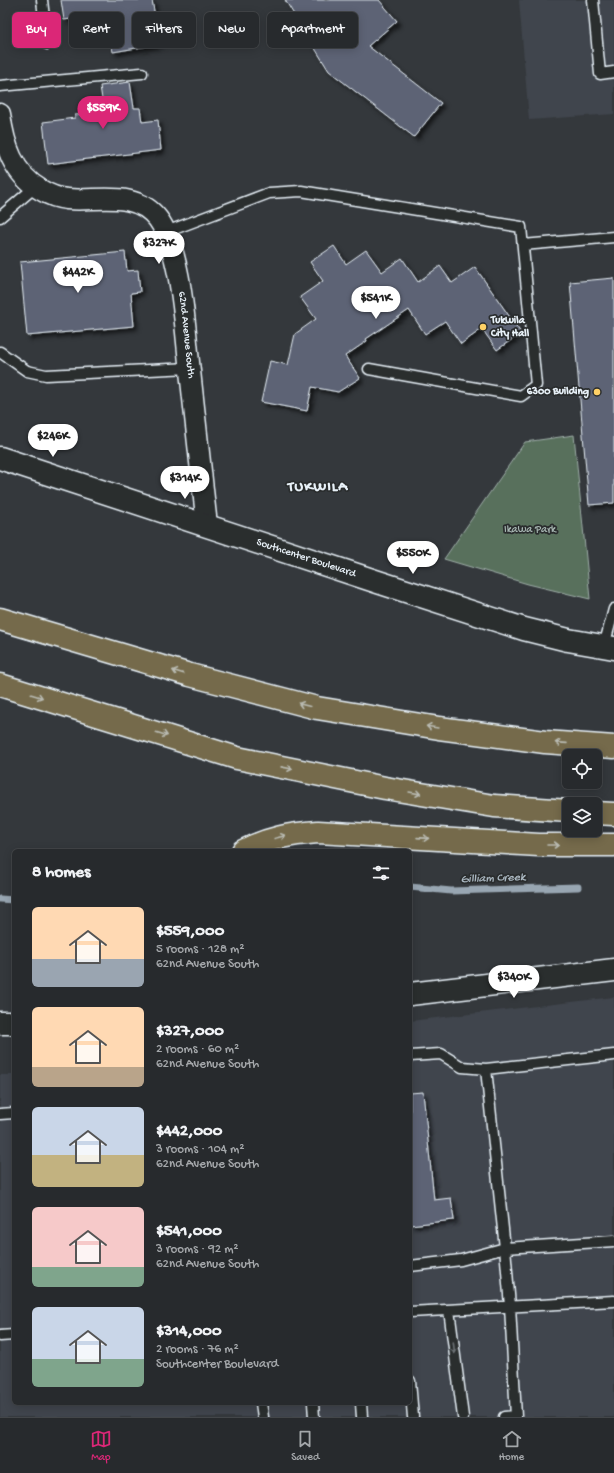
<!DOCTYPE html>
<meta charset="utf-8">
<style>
:root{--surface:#272a2d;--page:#2f3235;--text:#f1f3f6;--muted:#a4a7aa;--line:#434649;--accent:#db2777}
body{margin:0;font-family:"Gochi Hand",sans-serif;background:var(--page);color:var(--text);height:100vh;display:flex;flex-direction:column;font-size:15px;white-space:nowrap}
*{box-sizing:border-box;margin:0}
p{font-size:13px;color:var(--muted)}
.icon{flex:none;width:22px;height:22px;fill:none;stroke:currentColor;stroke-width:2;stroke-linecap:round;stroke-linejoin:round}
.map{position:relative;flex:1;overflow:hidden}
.drawer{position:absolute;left:12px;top:849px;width:400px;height:556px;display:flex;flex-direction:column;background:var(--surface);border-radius:6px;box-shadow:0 2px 10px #0003,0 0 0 1px var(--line)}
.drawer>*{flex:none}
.hud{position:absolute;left:12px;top:12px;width:400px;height:36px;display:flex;gap:8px}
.fabs{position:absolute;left:562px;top:749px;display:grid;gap:8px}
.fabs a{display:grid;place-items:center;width:40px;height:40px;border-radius:6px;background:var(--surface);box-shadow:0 2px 10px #0003,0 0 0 1px var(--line);font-size:20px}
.price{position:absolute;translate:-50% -34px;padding:0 9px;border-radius:14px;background:#fff;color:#222;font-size:13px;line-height:26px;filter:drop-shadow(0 1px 2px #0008)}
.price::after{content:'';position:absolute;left:50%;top:24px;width:12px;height:9px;margin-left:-6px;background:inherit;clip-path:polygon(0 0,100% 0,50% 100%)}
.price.selected{background:var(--accent);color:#fff}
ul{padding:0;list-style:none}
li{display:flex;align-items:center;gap:12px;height:100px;padding:0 20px}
li span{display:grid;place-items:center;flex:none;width:112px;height:80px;border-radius:6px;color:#555}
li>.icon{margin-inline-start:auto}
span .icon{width:48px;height:48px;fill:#fffc;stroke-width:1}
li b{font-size:17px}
h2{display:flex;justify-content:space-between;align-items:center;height:48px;padding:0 20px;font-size:17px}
.pill{padding:0 14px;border-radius:6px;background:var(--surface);box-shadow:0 2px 10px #0003,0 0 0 1px var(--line);font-size:14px;line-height:36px}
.pill.selected{background:var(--accent);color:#fff}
.tabs{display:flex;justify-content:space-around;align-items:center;height:56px;border-top:1px solid var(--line);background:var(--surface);font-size:11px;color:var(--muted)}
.tabs a{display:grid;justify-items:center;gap:2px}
.tabs .selected{color:var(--accent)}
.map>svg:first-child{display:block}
.built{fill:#40454d}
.green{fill:#586f5c;stroke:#a0b0aa}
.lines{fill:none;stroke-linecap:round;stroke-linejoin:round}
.stream{stroke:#98a6b2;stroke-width:7}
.building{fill:#5d6375;stroke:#e8f1f8;filter:url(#shadow)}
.service-casing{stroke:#e8f1f8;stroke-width:13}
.minor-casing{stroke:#e8f1f8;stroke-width:23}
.secondary-casing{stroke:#e8f1f8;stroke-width:25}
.motorway-casing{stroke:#e8f1f8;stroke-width:25}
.service{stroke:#2a2d2e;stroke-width:10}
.minor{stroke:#2a2d2e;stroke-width:20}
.secondary{stroke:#2a2d2e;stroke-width:22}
.motorway{stroke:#746b4b;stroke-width:22}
.oneway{stroke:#babbb3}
.oneway2{stroke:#6c7275}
.poi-dot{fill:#ffd166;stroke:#2a2d2e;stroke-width:1.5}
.labels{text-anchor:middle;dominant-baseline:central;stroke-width:3.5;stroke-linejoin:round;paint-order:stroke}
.poi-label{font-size:11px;font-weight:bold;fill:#e8f1f8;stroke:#2a2d2e;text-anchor:start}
.street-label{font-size:11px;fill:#e8f1f8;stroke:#2a2d2e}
.park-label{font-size:11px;fill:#a7b6b2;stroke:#2a2d2e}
.water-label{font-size:12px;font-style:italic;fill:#acb9c3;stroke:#2a2d2e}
.district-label{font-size:15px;font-weight:bold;letter-spacing:1px;fill:#e8f1f8;stroke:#2a2d2e}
</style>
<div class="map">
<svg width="614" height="1417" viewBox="0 0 614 1417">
<defs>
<filter id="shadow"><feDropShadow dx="3.5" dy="3.5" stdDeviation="2" flood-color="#0009"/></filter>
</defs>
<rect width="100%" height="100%" fill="#34383c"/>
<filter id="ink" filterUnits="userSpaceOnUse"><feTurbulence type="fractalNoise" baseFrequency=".025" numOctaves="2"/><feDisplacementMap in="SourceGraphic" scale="8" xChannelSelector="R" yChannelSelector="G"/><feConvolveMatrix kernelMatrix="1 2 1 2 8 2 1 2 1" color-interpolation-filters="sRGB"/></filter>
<g filter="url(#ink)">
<path class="built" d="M519 0H614V114L529 120Z
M614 997V1417H0V1075H14V1403H410V1021Z"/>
<path class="green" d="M574 435 590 599 528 584 444 559 525 442Z"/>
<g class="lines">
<path class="stream" d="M410 887 451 891 578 887
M0 899 14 900"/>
</g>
<path class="building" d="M61 0H152L160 44 113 52 106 14 64 20Z
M285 0H379L397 21 368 46 441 103 414 137 329 71Z
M130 82 134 108H140L142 122 158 120 161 150 48 164 43 122 75 118V115L104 112 100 86Z
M334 246 346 264 366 250 382 272 402 258 418 282 440 266 452 283 475 267 521 333 497 350 482 329 461 344 445 321 425 334 409 310 366 339 367 341 345 356 360 378 338 392 312 387 307 411 261 402 270 361 288 365 295 334 316 319 300 297 323 281 310 262Z
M125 252 127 271 138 270 140 292 131 293 134 326 27 336 20 262Z
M614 278V503L589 505 570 282Z
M423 1092 434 1200 451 1198 454 1220 410 1225V1093Z"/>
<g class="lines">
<g class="service-casing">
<path id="service" d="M42 0 47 44
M593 0 600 74 614 72
M0 86 142 73
M0 217 35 187
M166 232 269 193 301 191 521 227 536 385 521 396 369 369
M523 245 614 237
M0 352 27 371 46 375 190 368
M604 646 614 609
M410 1056 441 1054 462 1067 486 1069 614 1055
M0 1114 14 1113
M410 1266 461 1260 505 1248 486 1069
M449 1310 463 1417
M410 1312 614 1301
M0 1336 14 1335
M410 1381 413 1417
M261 1403 263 1417
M313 1403 314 1417
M361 1403 362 1417
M504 1417 516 1416
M516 1417 510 1306 505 1248 614 1241"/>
</g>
<g class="minor-casing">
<g id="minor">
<path id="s1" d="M0 114C4 145 13 174 41 190 49 195 57 198 67 199 98 202 135 189 158 219 182 251 185 331 190 371 196 423 201 474 207 525"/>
</g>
</g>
<g class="secondary-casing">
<g id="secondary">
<path id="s2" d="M0 458 378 582 524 629 568 640 614 648"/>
<path d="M410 994 614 970"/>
<path d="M0 1023H14"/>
</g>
</g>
<g class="motorway-casing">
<path id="motorway" d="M0 619 190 675 317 708 439 728 545 742 614 747
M0 685 237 758 385 788 494 806 569 811
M595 813 614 814
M243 851C268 838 290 834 318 832L539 845H614"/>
</g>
<use href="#service" class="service"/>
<use href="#minor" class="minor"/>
<use href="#secondary" class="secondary"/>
<use href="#motorway" class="motorway"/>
</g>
<defs><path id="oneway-shaft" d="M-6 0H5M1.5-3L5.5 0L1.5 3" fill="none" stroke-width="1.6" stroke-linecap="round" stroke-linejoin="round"/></defs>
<g class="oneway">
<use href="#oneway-shaft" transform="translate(178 672) rotate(-163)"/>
<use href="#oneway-shaft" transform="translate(37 696) rotate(17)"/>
<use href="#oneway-shaft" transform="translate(304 705) rotate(-165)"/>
<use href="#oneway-shaft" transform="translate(432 727) rotate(-171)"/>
<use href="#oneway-shaft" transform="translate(162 734) rotate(17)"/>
<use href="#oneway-shaft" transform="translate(561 743) rotate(-176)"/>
<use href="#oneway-shaft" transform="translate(287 768) rotate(11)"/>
<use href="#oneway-shaft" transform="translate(415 793) rotate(10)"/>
<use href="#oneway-shaft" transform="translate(280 837) rotate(-15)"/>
<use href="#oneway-shaft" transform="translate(423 838) rotate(4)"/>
<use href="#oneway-shaft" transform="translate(553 845)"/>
</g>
<use class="oneway2" href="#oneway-shaft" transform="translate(454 1348) rotate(83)"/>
</g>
<g class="poi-dot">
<circle cx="483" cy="327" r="4"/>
<circle cx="597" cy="392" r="4"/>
</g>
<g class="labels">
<g class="poi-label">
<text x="491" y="321">Tukwila<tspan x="491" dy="13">City Hall</tspan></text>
<text x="589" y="392" text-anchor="end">6300 Building</text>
</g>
<g class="street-label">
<text stroke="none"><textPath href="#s1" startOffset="335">62nd Avenue South</textPath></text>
<text stroke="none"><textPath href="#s2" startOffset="322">Southcenter Boulevard</textPath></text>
</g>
<g class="park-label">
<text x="530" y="530">Ikawa Park</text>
</g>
<g class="water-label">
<text transform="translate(493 879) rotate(-2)">Gilliam Creek</text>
</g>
<g class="district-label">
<text x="318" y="487">TUKWILA</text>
</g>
</g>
</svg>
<div class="fabs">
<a><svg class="icon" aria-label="locate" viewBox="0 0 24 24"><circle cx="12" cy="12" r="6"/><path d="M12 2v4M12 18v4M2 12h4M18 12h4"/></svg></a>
<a><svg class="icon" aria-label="layers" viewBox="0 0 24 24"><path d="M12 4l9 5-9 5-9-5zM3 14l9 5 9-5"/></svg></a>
</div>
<b class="price selected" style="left:103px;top:130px">$559K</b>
<b class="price" style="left:159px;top:265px">$327K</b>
<b class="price" style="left:78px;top:294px">$442K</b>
<b class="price" style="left:376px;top:320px">$541K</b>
<b class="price" style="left:53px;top:458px">$246K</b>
<b class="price" style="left:185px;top:500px">$314K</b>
<b class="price" style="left:413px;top:575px">$550K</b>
<b class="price" style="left:514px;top:999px">$340K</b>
<div class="hud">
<a class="pill selected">Buy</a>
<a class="pill">Rent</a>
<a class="pill">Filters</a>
<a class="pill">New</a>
<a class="pill">Apartment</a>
</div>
<section class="drawer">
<h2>8 homes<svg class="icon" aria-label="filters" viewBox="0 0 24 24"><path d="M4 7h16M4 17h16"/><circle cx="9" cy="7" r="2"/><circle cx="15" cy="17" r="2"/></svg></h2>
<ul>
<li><span style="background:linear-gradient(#ffd9b3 65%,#9aa5b1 0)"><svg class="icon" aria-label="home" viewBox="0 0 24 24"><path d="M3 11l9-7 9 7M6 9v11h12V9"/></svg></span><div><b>$559,000</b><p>5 rooms · 128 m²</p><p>62nd Avenue South</p></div></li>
<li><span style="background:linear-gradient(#ffd9b3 75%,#b9a48a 0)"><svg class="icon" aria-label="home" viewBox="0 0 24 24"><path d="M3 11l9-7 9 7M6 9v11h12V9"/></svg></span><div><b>$327,000</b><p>2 rooms · 60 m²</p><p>62nd Avenue South</p></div></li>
<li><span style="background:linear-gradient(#c9d6e8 60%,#c2b280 0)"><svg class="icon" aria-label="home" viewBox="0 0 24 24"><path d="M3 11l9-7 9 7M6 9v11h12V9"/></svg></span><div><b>$442,000</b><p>3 rooms · 104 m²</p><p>62nd Avenue South</p></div></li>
<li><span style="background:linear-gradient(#f6c9c9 75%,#7fa58c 0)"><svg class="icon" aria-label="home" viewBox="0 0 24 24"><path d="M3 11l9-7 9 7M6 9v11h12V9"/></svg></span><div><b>$541,000</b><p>3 rooms · 92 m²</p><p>62nd Avenue South</p></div></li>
<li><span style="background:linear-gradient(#c9d6e8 65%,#7fa58c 0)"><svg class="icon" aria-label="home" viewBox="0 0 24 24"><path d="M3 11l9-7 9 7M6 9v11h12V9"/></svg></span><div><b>$314,000</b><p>2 rooms · 76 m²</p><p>Southcenter Boulevard</p></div></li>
</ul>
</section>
</div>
<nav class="tabs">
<a class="selected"><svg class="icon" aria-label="map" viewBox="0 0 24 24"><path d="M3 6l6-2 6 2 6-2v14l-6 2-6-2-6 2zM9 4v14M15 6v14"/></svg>Map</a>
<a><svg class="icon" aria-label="saved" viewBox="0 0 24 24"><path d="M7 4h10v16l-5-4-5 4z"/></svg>Saved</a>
<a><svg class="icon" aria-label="home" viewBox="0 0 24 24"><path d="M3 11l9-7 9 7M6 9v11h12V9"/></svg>Home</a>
</nav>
